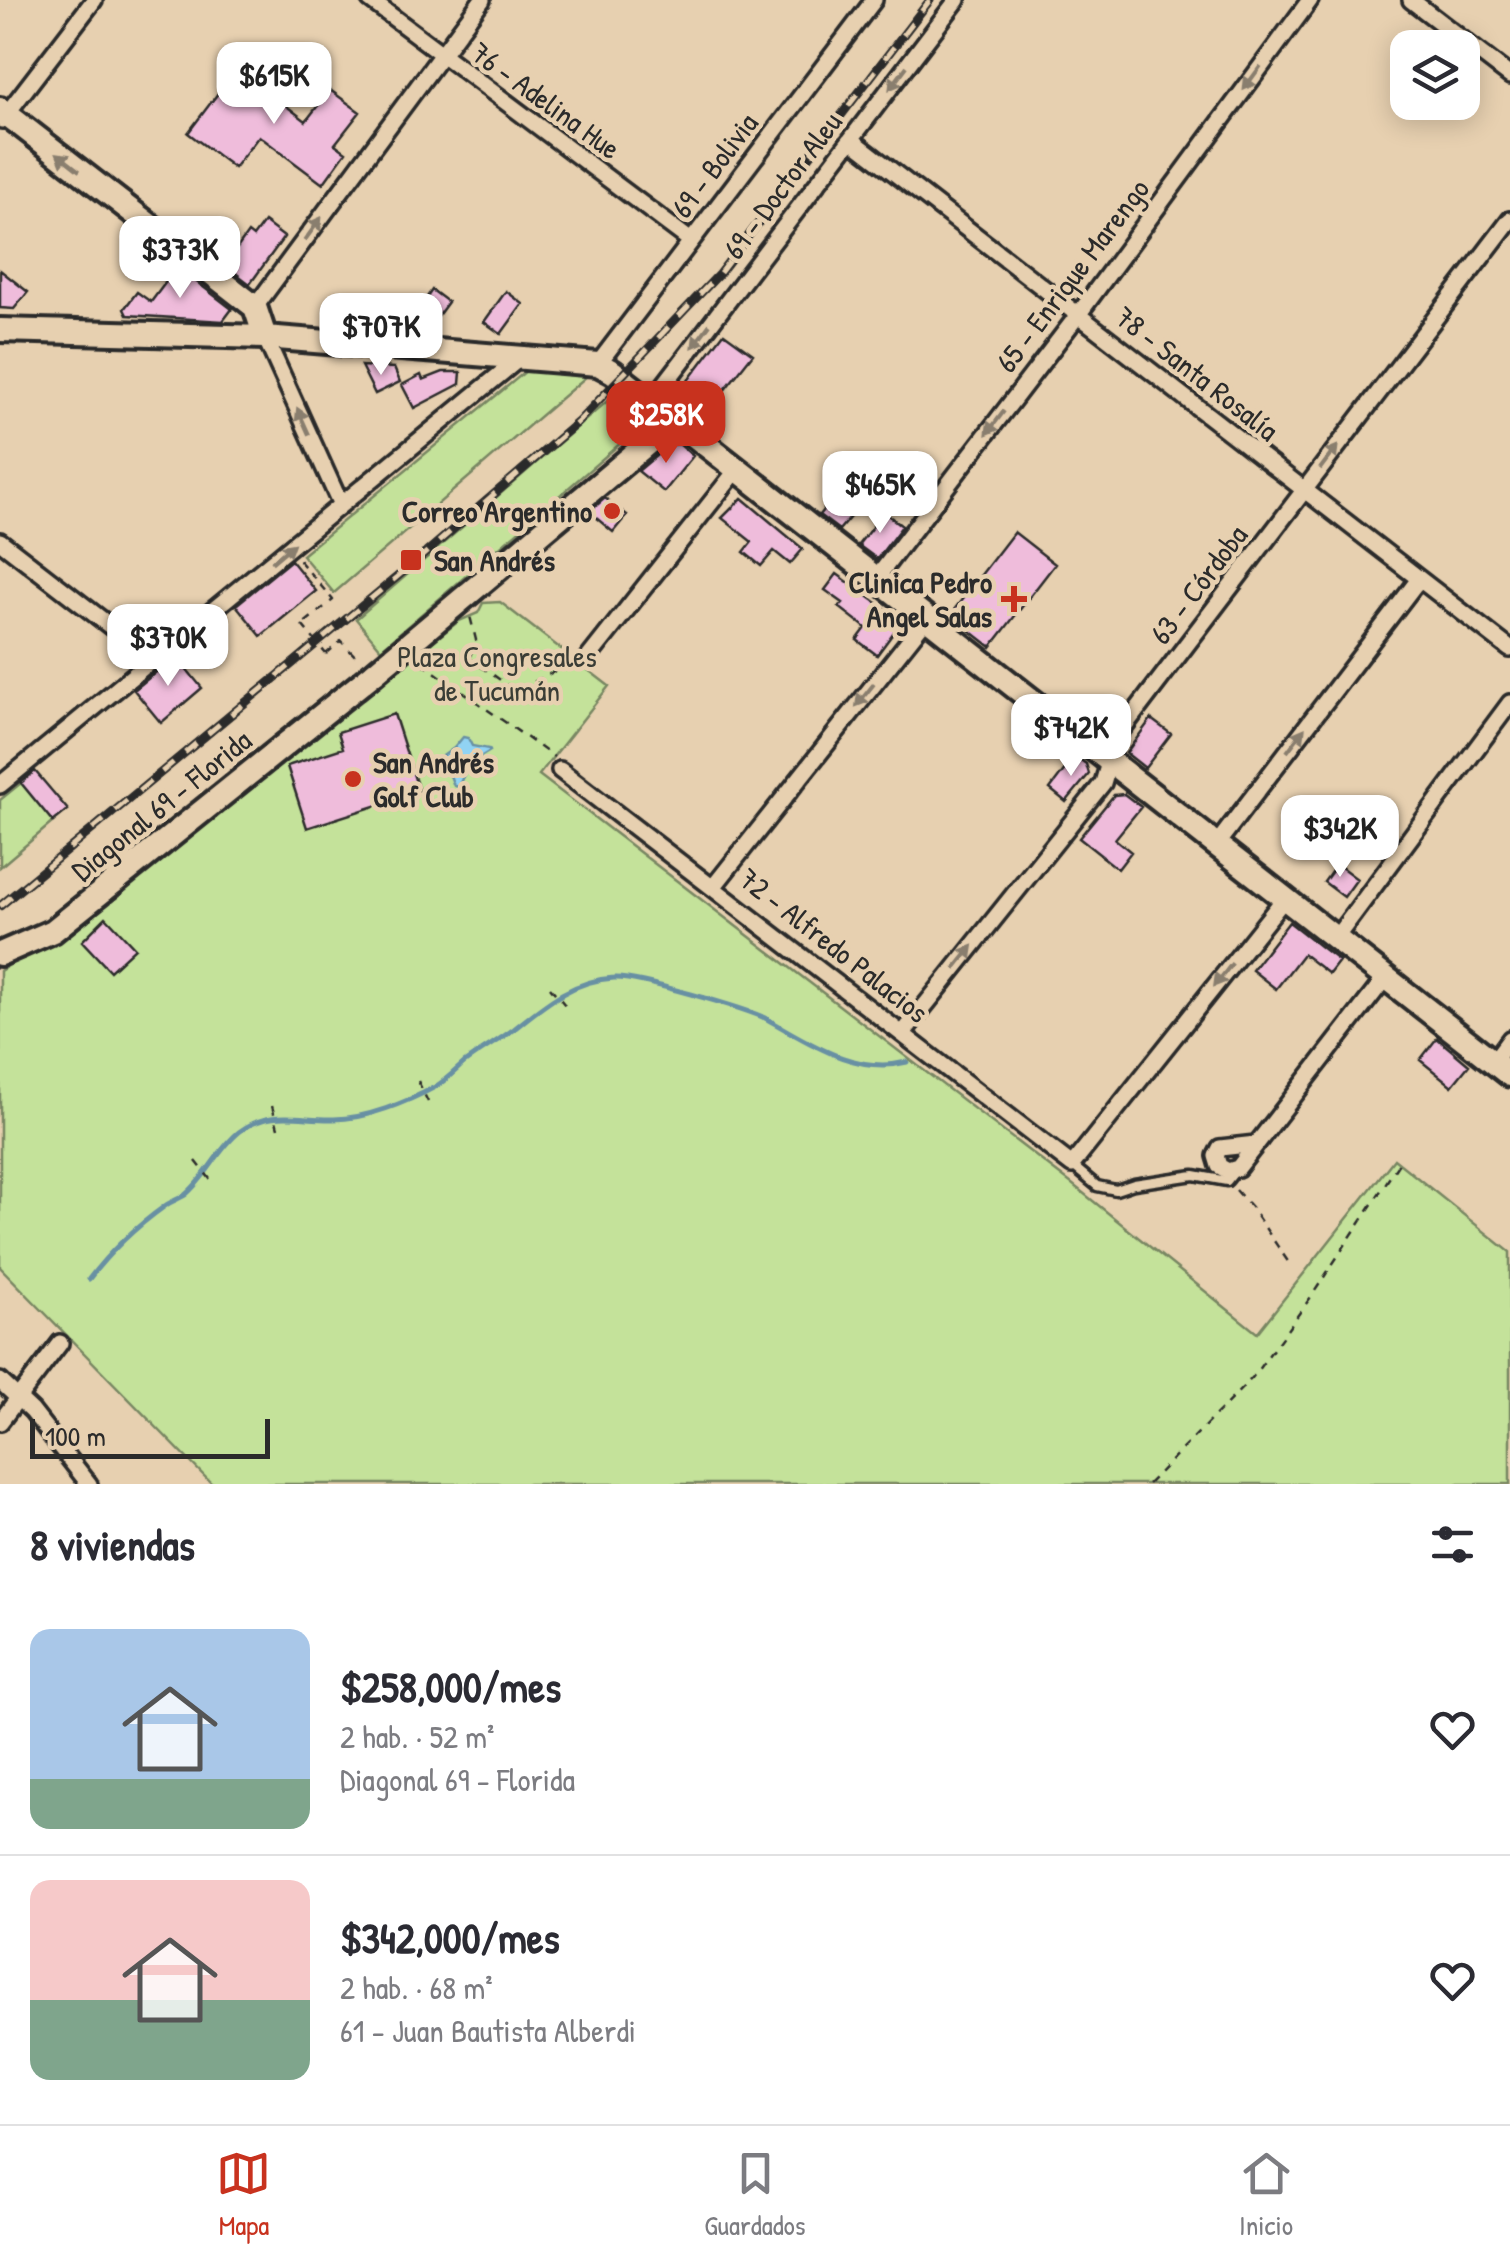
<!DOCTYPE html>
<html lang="es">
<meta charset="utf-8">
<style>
:root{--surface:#fff;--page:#f2f2f3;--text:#2b2b33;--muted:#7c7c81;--line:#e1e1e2;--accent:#c8321e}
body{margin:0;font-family:"Patrick Hand",sans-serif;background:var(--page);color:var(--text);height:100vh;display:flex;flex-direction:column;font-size:38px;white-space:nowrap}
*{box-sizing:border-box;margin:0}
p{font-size:32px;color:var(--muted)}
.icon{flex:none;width:55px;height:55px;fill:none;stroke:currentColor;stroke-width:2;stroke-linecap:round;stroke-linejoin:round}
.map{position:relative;height:1484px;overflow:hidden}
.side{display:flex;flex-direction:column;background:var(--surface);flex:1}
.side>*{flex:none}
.fabs{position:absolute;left:1390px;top:30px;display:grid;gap:20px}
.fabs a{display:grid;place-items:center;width:90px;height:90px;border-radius:20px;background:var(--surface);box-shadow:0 5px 25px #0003;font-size:50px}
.scale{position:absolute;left:30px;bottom:25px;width:240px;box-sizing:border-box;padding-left:10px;border:5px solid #2b2b2b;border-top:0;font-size:28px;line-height:35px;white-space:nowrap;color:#2b2b2b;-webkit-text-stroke:8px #e7d0b0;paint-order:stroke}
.price{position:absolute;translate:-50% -85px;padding:0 22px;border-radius:20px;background:#fff;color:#222;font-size:32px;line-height:65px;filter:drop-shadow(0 2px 5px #0008)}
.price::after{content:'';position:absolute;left:50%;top:60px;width:30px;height:22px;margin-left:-15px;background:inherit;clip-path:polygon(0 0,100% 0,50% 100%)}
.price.active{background:var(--accent);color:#fff}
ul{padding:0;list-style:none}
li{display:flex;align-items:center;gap:30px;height:250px;padding:0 30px}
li+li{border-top:2px solid var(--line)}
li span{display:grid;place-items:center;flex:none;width:280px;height:200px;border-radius:20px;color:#555}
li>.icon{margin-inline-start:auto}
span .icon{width:120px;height:120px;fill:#fffc;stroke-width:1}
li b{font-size:42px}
h2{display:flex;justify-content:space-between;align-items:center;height:120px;padding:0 30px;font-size:42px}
.tab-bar{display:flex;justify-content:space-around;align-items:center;height:140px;border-top:2px solid var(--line);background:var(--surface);font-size:28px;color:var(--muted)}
.tab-bar a{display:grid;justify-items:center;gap:5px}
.tab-bar .active{color:var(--accent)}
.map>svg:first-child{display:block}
.green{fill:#c4e29a;stroke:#788662;stroke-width:2.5}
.water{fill:#91d3f3;stroke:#6890a3;stroke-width:2.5}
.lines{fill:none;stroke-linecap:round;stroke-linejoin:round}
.stream{stroke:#6890a3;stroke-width:5}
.building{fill:#efbcdb;stroke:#2b2b2b;stroke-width:2.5}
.lane-casing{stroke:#2b2b2b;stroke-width:15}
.street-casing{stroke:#2b2b2b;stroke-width:22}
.secondary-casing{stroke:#2b2b2b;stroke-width:30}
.path{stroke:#2b2b2b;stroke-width:2.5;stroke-dasharray:8 8;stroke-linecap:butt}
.lane{stroke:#e7d0b0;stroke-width:8}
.street{stroke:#e7d0b0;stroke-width:15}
.secondary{stroke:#e7d0b0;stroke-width:22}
.rail-casing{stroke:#2b2b2b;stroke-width:9}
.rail{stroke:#e7d0b0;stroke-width:5;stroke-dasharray:15;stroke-linecap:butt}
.path-bridge{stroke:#2b2b2b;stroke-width:2.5;stroke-dasharray:8 8;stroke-linecap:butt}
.oneway{fill:#897e6e}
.poi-dot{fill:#c8321e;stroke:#e7d0b0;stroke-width:4}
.labels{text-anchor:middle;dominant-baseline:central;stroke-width:9;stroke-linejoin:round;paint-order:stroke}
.street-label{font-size:30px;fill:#2b2b2b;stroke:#e7d0b0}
.poi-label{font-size:30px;font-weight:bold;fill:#2b2b2b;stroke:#e7d0b0;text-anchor:end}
.park-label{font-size:30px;fill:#3a3d36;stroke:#e7d0b0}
</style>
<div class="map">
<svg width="1510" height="1484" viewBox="0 0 1510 1484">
<rect width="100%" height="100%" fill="#e7d0b0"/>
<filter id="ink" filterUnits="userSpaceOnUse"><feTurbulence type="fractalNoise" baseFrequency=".01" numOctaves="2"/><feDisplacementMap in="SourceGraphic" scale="20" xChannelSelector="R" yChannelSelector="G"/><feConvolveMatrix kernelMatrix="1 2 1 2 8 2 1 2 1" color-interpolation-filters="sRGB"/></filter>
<g filter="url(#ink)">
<path class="green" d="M532 366 594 370 334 593 302 555Z
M619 391 651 417 381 649 356 619Z
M500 602 609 686 539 775 1072 1184 1257 1333 1394 1159 1510 1252V1484H212L0 1267V971L55 936 459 621 478 613 483 603Z
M21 783 53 822 0 867V800Z"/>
<path class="water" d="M463 737 468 738 472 746 489 749 490 751 469 764 458 787 454 786 448 770 437 760 454 748Z"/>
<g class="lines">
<path class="stream" d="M89 1279C110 1251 137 1226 165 1206 171 1201 179 1199 185 1195 206 1178 218 1149 239 1132 270 1108 300 1120 334 1119 366 1119 407 1102 435 1087 445 1081 455 1071 464 1063 480 1051 498 1041 514 1029 544 1005 573 980 614 978 635 976 747 1009 767 1019 810 1043 855 1075 907 1062"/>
</g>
<path class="building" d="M237 68 306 121 330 90 360 112 335 144 346 152 323 184 259 136 234 168 188 133Z
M264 222 284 237 250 284 225 265 248 233 253 237Z
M177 267 232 309 223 321 127 315 124 309 137 292 151 302Z
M0 270 28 292 14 309 0 308Z
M432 290 448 302 426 332 410 321Z
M506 291 523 304 501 334 484 322Z
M724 333 753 354 701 420 674 399Z
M361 366 394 368 400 382 375 394Z
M443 372H461L460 384 414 408 402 385 421 375 423 380Z
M632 407 633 429 621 440 610 428Z
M679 444 693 456 664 492 638 471 669 445Z
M836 494 856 510 839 530 819 515Z
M605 498 627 515 613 532 589 512Z
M742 498 803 549 790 564 774 551 761 566 744 552 752 542 722 518Z
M884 512 902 526 877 559 858 545Z
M1014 532 1055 564 991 647 950 615Z
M291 560 316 591 261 636 236 605Z
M837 574 902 621 877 655 857 640 866 628 839 607 843 603 825 590Z
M176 656 202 688 161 723 134 690Z
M394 714 419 792 307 828 287 766 343 748 338 732Z
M1151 719 1171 734 1145 768 1126 753Z
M1075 756 1086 764 1089 774 1066 802 1050 789Z
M35 771 68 810 53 822 21 783Z
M1124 794 1141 807 1115 839 1131 852 1118 869 1079 838 1114 795Z
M1337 864 1357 879 1344 897 1324 882Z
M106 917 135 948 110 971 82 941Z
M1289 922 1339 961 1329 974 1303 954 1276 989 1252 970Z
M1437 1038 1469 1065 1452 1086 1420 1060Z"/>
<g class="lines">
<g class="lane-casing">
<path id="lane" d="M1073 1166 1097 1186 1116 1190 1134 1184 1194 1175 1227 1181 1235 1171"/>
</g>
<g class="street-casing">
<path id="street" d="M370 0 691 241
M1411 0 1510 76
M2 120 94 0
M852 140 1510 649
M255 307 482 0
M265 337 341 505
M598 364 874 0
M651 402 957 0
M0 541 154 660
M875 580 1078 315 1310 0
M589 657 736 471
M560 770 1072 1165 1284 899
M0 785 521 357
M1216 845 1419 579
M714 886 926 619
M1335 939 1510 703
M903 1033 1103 783 1117 736 1510 220
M1493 1062 1510 1039
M1256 1144 1220 1148 1216 1156 1219 1166 1228 1171 1238 1168 1386 977
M0 1381 32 1411 89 1484
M0 1422 60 1343"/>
</g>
<g class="secondary-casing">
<path id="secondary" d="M0 109 255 307 265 337
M0 330 265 337 598 364 613 372 1510 1075
M0 954 53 931 373 674 674 421"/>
</g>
<path class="path" d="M299 560 333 600 302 625
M326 654 341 641 357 658
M470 656 476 640 470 616
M419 662 469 658 516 691 573 662
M422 663 554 757
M550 987 565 1005
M418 1081 428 1102
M272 1106 278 1128
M196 1161 210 1179
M1236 1190 1251 1207 1291 1266
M1148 1484 1252 1378 1311 1297 1399 1163"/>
<use href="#lane" class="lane"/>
<use href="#street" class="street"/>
<use href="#secondary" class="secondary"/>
<g class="rail-casing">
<path id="rail" d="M0 906 421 557 578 422 719 274 930 0"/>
</g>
<use href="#rail" class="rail"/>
<path class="path-bridge" d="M302 625 326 654"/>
</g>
<defs><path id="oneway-solid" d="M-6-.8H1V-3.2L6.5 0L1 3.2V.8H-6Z" transform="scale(2.5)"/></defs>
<g class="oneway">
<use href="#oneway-solid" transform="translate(898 78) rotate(127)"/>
<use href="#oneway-solid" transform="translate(1252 78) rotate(126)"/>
<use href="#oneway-solid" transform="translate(68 162) rotate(-142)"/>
<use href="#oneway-solid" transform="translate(313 229) rotate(-54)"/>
<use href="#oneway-solid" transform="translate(701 336) rotate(127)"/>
<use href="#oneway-solid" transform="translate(303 421) rotate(-114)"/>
<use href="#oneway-solid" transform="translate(995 423) rotate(127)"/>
<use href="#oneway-solid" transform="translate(1329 457) rotate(-53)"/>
<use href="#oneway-solid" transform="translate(283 553) rotate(-40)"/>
<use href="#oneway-solid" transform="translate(865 695) rotate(129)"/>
<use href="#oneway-solid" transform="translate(1296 740) rotate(-53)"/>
<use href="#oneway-solid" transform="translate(964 957) rotate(-51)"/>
<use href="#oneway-solid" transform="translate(1223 975) rotate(128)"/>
</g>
</g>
<g class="poi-dot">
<circle cx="612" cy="511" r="10"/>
<rect x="399" y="548" width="24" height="24" rx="5"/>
<path d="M1009 584h10v10h10v10h-10v10h-10v-10h-10v-10h10z"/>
<circle cx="353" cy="779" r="10"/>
</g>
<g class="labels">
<g class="street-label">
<text transform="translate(546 100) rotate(36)">76 - Adelina Hue</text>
<text transform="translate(714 165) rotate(-53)">69 - Bolivia</text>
<text transform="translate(782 185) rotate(-53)">69 - Doctor Aleu</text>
<text transform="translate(1072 275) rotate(-53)">65 - Enrique Marengo</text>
<text transform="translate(1197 373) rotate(38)">78 - Santa Rosalía</text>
<text transform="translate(1198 584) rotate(-53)">63 - Córdoba</text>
<text transform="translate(161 805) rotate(-39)">Diagonal 69 - Florida</text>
<text transform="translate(834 945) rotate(38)">72 - Alfredo Palacios</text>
</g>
<g class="poi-label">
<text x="592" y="511">Correo Argentino</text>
<text x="434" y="560" text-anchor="start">San Andrés</text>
<text x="992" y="582">Clinica Pedro<tspan x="992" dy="34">Angel Salas</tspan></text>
<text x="373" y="762" text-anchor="start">San Andrés<tspan x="373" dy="34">Golf Club</tspan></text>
</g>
<g class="park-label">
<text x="497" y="656">Plaza Congresales<tspan x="497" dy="34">de Tucumán</tspan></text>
</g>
</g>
</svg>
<div class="fabs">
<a><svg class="icon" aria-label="layers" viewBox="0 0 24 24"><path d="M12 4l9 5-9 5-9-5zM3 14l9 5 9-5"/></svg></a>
</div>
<div class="scale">100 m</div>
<b class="price" style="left:274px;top:127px">$615K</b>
<b class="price" style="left:180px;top:301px">$373K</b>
<b class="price" style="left:381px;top:378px">$707K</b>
<b class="price active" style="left:666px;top:466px">$258K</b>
<b class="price" style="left:880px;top:536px">$465K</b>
<b class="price" style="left:168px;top:689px">$370K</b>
<b class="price" style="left:1071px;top:779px">$742K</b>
<b class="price" style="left:1340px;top:880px">$342K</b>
</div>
<section class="side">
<h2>8 viviendas<svg class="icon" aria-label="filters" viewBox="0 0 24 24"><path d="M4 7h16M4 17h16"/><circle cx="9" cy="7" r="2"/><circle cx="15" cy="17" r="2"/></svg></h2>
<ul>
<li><span style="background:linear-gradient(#a9c7e8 75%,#7fa58c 0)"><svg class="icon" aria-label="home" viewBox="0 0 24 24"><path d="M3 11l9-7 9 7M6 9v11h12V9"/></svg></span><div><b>$258,000/mes</b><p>2 hab. · 52 m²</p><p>Diagonal 69 - Florida</p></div><svg class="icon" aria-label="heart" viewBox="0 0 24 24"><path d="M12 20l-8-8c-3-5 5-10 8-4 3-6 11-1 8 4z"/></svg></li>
<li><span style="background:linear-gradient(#f6c9c9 60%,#7fa58c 0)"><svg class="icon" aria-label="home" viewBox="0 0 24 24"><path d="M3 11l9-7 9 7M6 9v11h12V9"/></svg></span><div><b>$342,000/mes</b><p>2 hab. · 68 m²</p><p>61 - Juan Bautista Alberdi</p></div><svg class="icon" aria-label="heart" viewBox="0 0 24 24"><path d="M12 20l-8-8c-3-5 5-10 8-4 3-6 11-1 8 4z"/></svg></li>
</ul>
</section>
<nav class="tab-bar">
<a class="active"><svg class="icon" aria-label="map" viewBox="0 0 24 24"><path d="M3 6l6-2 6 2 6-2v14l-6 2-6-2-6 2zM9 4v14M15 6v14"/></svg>Mapa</a>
<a><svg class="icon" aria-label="saved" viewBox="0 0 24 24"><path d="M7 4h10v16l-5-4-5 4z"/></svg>Guardados</a>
<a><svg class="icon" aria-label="home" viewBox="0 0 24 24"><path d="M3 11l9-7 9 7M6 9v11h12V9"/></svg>Inicio</a>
</nav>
